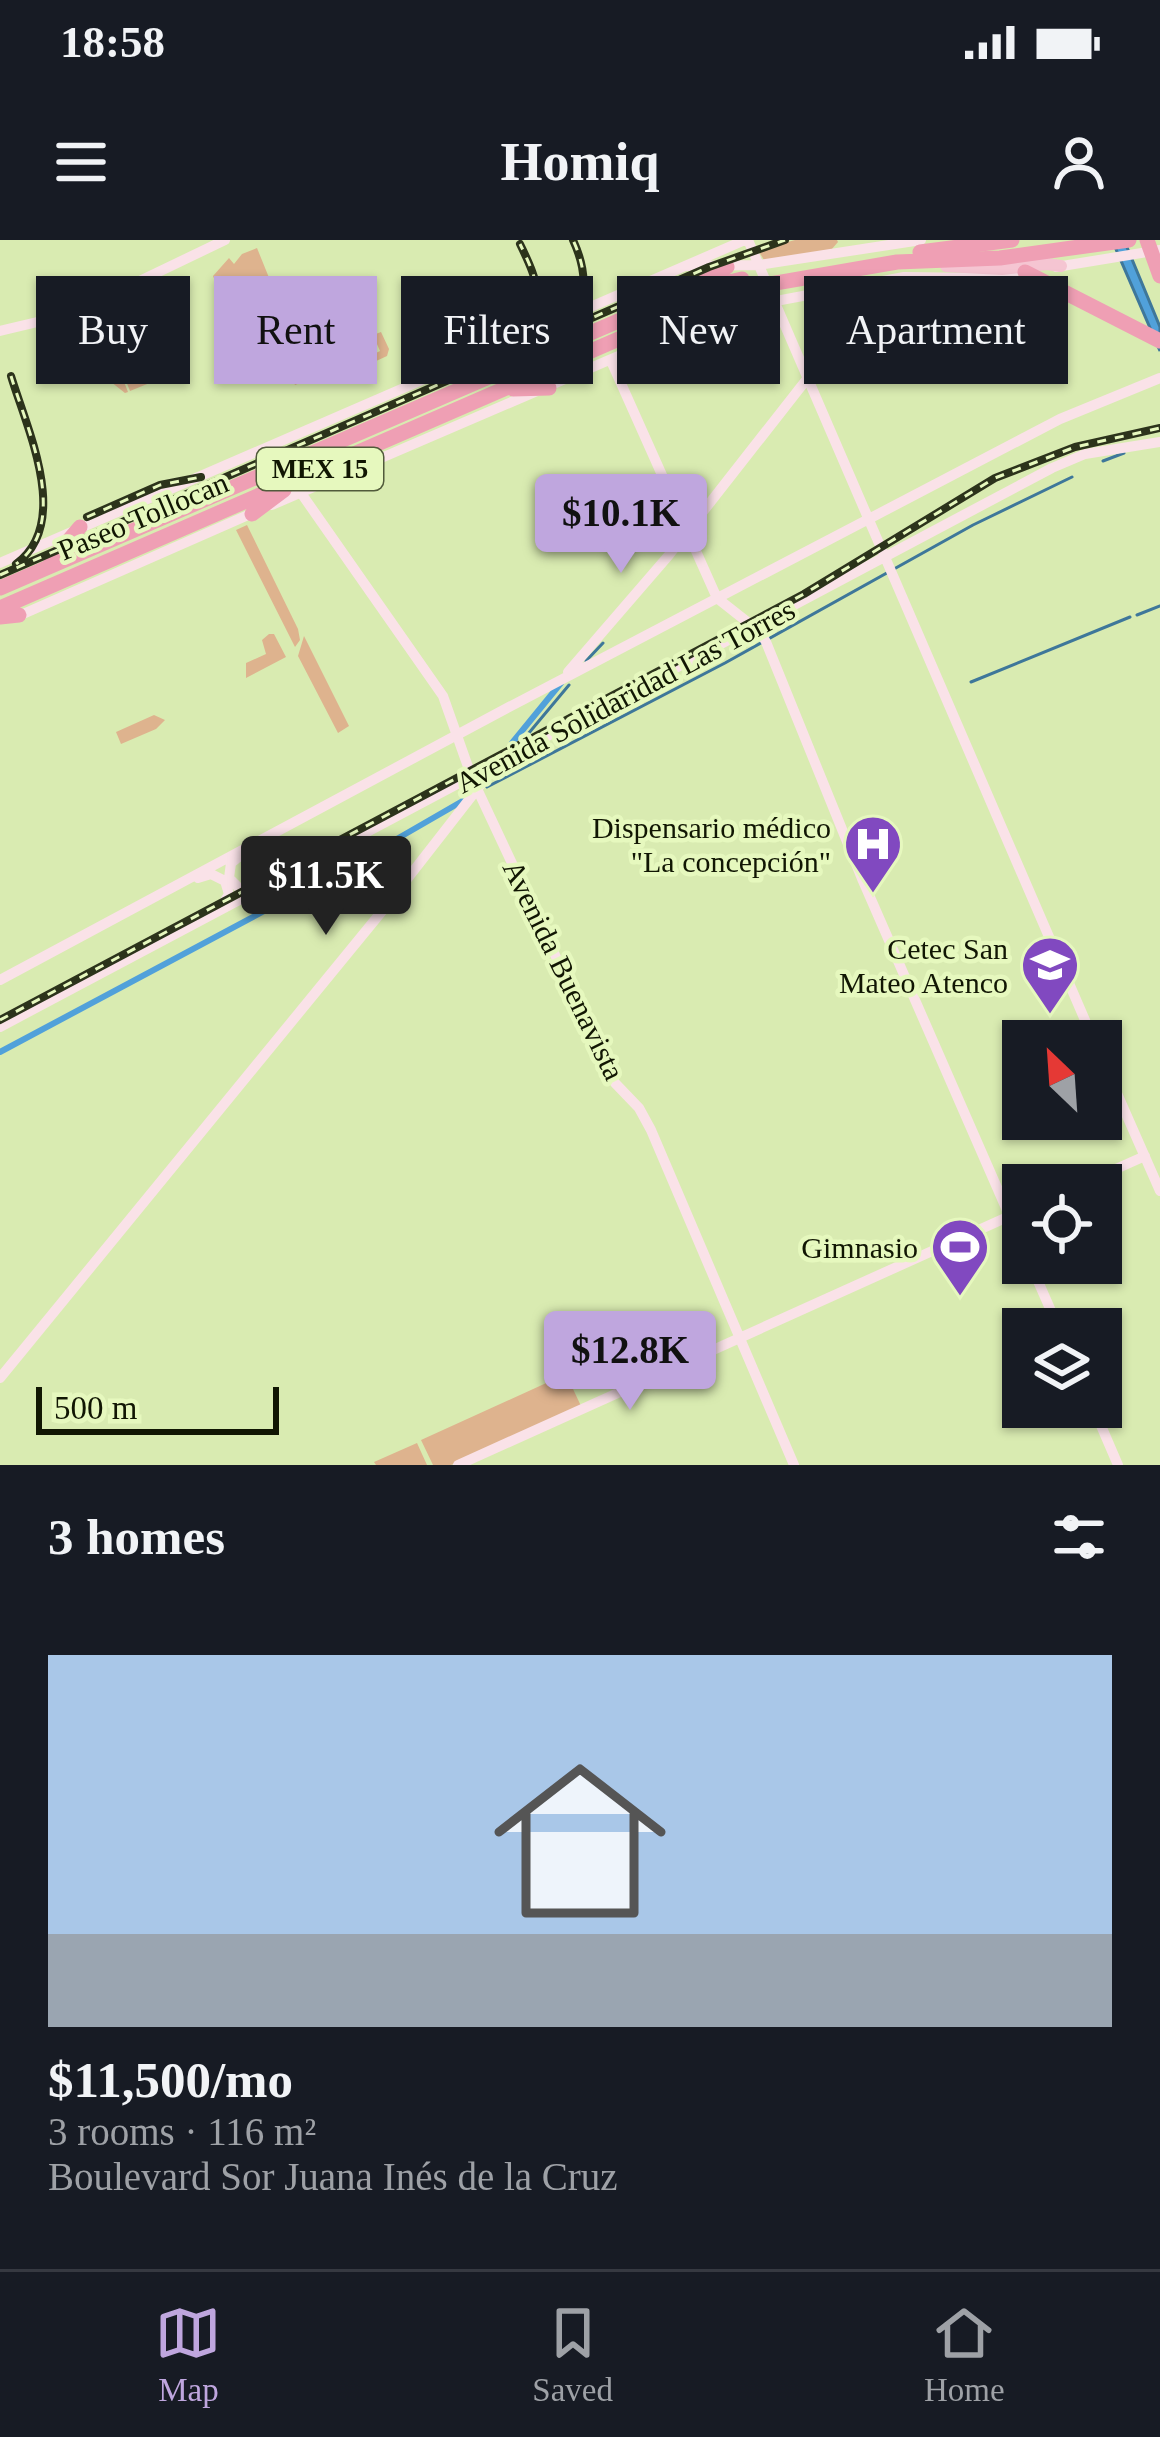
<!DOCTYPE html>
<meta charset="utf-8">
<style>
:root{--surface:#171b24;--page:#20242c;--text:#f1f3f6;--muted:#9ea1a6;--line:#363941;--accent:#bfa6de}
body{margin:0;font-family:Georgia,serif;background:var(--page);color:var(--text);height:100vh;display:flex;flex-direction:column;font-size:45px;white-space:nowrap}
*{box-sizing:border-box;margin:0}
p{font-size:39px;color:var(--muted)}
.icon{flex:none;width:66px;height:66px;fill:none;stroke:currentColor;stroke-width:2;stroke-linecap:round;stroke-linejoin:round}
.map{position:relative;height:1225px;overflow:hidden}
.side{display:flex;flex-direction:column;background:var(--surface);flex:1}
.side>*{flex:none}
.banner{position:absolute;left:36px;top:36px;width:1089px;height:108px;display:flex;gap:24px}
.needle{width:78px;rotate:335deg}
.controls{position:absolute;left:1002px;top:780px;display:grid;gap:24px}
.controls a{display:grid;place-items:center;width:120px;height:120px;border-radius:0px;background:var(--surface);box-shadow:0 3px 9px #0004;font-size:60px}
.scale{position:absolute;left:36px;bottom:30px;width:243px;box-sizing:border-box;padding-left:12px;border:6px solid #111603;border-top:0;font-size:33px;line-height:42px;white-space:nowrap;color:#111603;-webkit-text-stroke:9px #e6f8be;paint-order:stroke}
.price{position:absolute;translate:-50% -102px;padding:0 27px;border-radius:12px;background:var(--accent);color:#111;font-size:39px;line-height:78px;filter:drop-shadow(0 3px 6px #0008)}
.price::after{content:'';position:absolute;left:50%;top:72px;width:36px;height:27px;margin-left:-18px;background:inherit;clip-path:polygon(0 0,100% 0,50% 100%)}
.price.active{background:#222;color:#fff}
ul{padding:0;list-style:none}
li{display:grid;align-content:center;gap:24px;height:636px;padding:0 48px}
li+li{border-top:3px solid var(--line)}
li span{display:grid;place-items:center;height:372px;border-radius:0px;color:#555}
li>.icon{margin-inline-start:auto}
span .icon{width:216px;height:216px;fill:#fffc;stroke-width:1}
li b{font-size:51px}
h2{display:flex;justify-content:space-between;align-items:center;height:144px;padding:0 48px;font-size:51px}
.chip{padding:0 42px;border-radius:0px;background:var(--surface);box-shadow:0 3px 9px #0004;font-size:42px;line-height:108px}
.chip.active{background:var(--accent);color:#111}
.status{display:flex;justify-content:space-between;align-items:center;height:84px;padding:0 60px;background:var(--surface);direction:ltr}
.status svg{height:33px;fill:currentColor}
header{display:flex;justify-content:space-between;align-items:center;height:156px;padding:0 48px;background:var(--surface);font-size:54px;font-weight:700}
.tabs{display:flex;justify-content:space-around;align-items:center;height:168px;border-top:3px solid var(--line);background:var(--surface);font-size:33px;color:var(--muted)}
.tabs a{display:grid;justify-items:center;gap:6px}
.tabs .active{color:var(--accent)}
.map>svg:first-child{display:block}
.green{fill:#deb38e}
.water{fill:#51a1da;stroke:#3e779a;stroke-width:3}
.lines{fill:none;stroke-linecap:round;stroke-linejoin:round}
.stream{stroke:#3e779a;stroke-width:3}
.canal{stroke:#51a1da;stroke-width:6}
.secondary{stroke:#fae2e8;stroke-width:10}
.primary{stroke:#f5c5d2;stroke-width:12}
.highway{stroke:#ef9fb4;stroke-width:15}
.rail-casing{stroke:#2c331b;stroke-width:8}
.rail{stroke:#e6f8be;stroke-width:3;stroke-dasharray:9;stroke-linecap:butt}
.labels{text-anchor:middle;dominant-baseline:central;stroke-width:9;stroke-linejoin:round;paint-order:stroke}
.shield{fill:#e6f8be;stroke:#515a3b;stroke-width:3}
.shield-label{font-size:27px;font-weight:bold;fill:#111603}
.street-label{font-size:30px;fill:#111603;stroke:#e6f8be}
.poi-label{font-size:30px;fill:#111603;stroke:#e6f8be;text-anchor:end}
</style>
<div class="status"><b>18:58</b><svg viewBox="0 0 49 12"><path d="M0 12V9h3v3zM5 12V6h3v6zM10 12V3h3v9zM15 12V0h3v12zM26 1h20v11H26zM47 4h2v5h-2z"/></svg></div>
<header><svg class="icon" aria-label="menu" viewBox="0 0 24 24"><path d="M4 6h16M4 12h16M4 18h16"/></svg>Homiq<svg class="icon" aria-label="person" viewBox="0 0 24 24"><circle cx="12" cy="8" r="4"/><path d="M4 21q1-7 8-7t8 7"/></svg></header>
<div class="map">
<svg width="1160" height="1225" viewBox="0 0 1160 1225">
<rect width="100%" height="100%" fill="#d9ebb1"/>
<path class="green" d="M795 0H837L838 2 831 10 764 20 758 10Z
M257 8 310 139 295 145 263 70 231 79 213 36 229 18 234 24 242 14Z
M128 54 135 57 44 99 39 89 71 82Z
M494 75 503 95 476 109 469 99 472 93 483 87 480 82 469 85Z
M109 85 114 104 110 106 128 152 125 153 111 142 92 92Z
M381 92 389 109 387 116 333 141 327 140 317 110 335 139 358 129 356 123 380 111 373 95Z
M144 108 157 140 130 151 117 119Z
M247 285 298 389 300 400 295 407 236 290Z
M269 394H274L286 417 246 438V423L266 414 262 400Z
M304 396 349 486 338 493 298 416Z
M154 475 165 480 156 489 121 504 116 492Z
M566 1134 581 1166 451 1225H433L421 1200Z
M417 1203 427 1225H376L374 1222Z"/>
<path class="water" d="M1112 0H1124L1160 87V111Z"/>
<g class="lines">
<path class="stream" d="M1103 221 1124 213
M1137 375 1160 366
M586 421 603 403
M971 442 1130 377
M518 506 569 445
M487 547 725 423 973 285 1072 237"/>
<path class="canal" d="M512 503 561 443
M0 812 369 615 466 559"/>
<path class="secondary" d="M748 0 1094 801
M687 26 759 25 921 0
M1056 27 1160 10
M873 52 950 43
M0 91 71 74 225 0
M611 121 717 358 760 392 766 402 863 641 1023 1007
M301 253 443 456 472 538 615 843 639 868 651 890 794 1225
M272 265 723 71 904 37 981 38 1014 33
M0 323 745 0
M14 378 255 272
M568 432 669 315 875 52
M241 615 231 623 229 638 240 649H255
M198 638 211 634 225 641 229 654 221 667
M0 740 509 467 1060 179 1160 138
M0 787 1052 228 1085 214 1160 202
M1101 817 1160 951
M1080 945 1145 916
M1030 1023 1059 1089
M0 1138 383 670 496 525
M1093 1167 1118 1225
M458 1225 1023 970"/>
<path class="primary" d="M946 26 1002 29 1047 24 1061 26"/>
<path class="highway" d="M1147 0 1160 36
M920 12 1012 0
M1025 32 1160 101
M692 42 727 27
M678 81 714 74
M513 149 549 148
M252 274 284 250
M51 321 80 287
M0 348 683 53 742 39
M0 368 729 51 897 22 1000 18 1129 0
M0 377 19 375"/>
<g class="rail-casing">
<path id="rail" d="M556 90C589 66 589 35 573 0
M513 106C553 76 538 41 520 4
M11 136C27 189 72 283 16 324
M87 277 160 245 201 237
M0 335 709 27 785 0
M0 780 804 354 995 238 1075 207 1160 188"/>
</g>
<use href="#rail" class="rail"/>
</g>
<defs>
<g id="hospital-pin" transform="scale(3)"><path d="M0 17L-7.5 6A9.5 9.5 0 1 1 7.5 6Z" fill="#8149c0" stroke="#e6f8be"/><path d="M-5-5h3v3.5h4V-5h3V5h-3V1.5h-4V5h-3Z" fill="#fff"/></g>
<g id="university-pin" transform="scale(3)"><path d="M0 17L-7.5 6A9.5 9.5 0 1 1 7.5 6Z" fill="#8149c0" stroke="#e6f8be"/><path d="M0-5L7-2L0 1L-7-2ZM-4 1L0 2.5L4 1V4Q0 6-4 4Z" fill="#fff"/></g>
<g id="stadium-pin" transform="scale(3)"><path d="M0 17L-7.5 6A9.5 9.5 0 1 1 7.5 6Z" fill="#8149c0" stroke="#e6f8be"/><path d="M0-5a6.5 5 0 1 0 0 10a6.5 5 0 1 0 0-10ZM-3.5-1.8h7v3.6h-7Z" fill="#fff"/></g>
</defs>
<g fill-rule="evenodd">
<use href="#hospital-pin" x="873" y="604"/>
<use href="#university-pin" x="1050" y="725"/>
<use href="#stadium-pin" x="960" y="1007"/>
</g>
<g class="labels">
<rect class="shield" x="257" y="208" width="126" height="42" rx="9"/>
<g class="shield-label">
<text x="320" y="229">MEX 15</text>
</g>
<g class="street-label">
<text transform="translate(143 276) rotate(-23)">Paseo Tollocan</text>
<text transform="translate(625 456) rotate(-28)">Avenida Solidaridad Las Torres</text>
<text transform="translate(564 730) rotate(64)">Avenida Buenavista</text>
</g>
<g class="poi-label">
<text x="831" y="587">Dispensario médico<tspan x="831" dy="34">"La concepción"</tspan></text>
<text x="1008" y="708">Cetec San<tspan x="1008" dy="34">Mateo Atenco</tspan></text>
<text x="918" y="1007">Gimnasio</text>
</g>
</g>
</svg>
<div class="controls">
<a><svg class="needle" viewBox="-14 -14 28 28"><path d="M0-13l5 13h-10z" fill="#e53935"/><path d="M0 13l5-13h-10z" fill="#9ea1a6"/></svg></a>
<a><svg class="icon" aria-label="locate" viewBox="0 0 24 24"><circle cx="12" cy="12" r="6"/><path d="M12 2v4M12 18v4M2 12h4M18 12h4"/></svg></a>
<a><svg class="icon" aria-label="layers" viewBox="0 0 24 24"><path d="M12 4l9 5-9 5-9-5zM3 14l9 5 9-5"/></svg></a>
</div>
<div class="scale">500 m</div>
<b class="price" style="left:621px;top:336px">$10.1K</b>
<b class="price active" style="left:326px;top:698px">$11.5K</b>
<b class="price" style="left:630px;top:1173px">$12.8K</b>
<div class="banner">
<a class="chip">Buy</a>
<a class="chip active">Rent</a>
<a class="chip">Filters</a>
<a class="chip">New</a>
<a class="chip">Apartment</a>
</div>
</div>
<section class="side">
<h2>3 homes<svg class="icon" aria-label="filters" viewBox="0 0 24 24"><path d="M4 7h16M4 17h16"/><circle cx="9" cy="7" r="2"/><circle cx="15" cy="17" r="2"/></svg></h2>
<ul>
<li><span style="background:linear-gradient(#a9c7e8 75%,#9aa5b1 0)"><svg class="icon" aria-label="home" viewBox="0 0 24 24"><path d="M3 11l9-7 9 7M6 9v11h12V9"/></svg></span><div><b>$11,500/mo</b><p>3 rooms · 116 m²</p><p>Boulevard Sor Juana Inés de la Cruz</p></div></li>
</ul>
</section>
<nav class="tabs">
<a class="active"><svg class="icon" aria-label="map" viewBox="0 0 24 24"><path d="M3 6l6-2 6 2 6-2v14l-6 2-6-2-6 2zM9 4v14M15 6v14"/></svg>Map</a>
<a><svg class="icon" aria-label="saved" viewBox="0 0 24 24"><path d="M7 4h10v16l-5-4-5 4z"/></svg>Saved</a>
<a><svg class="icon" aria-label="home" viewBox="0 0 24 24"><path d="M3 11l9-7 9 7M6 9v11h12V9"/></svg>Home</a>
</nav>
